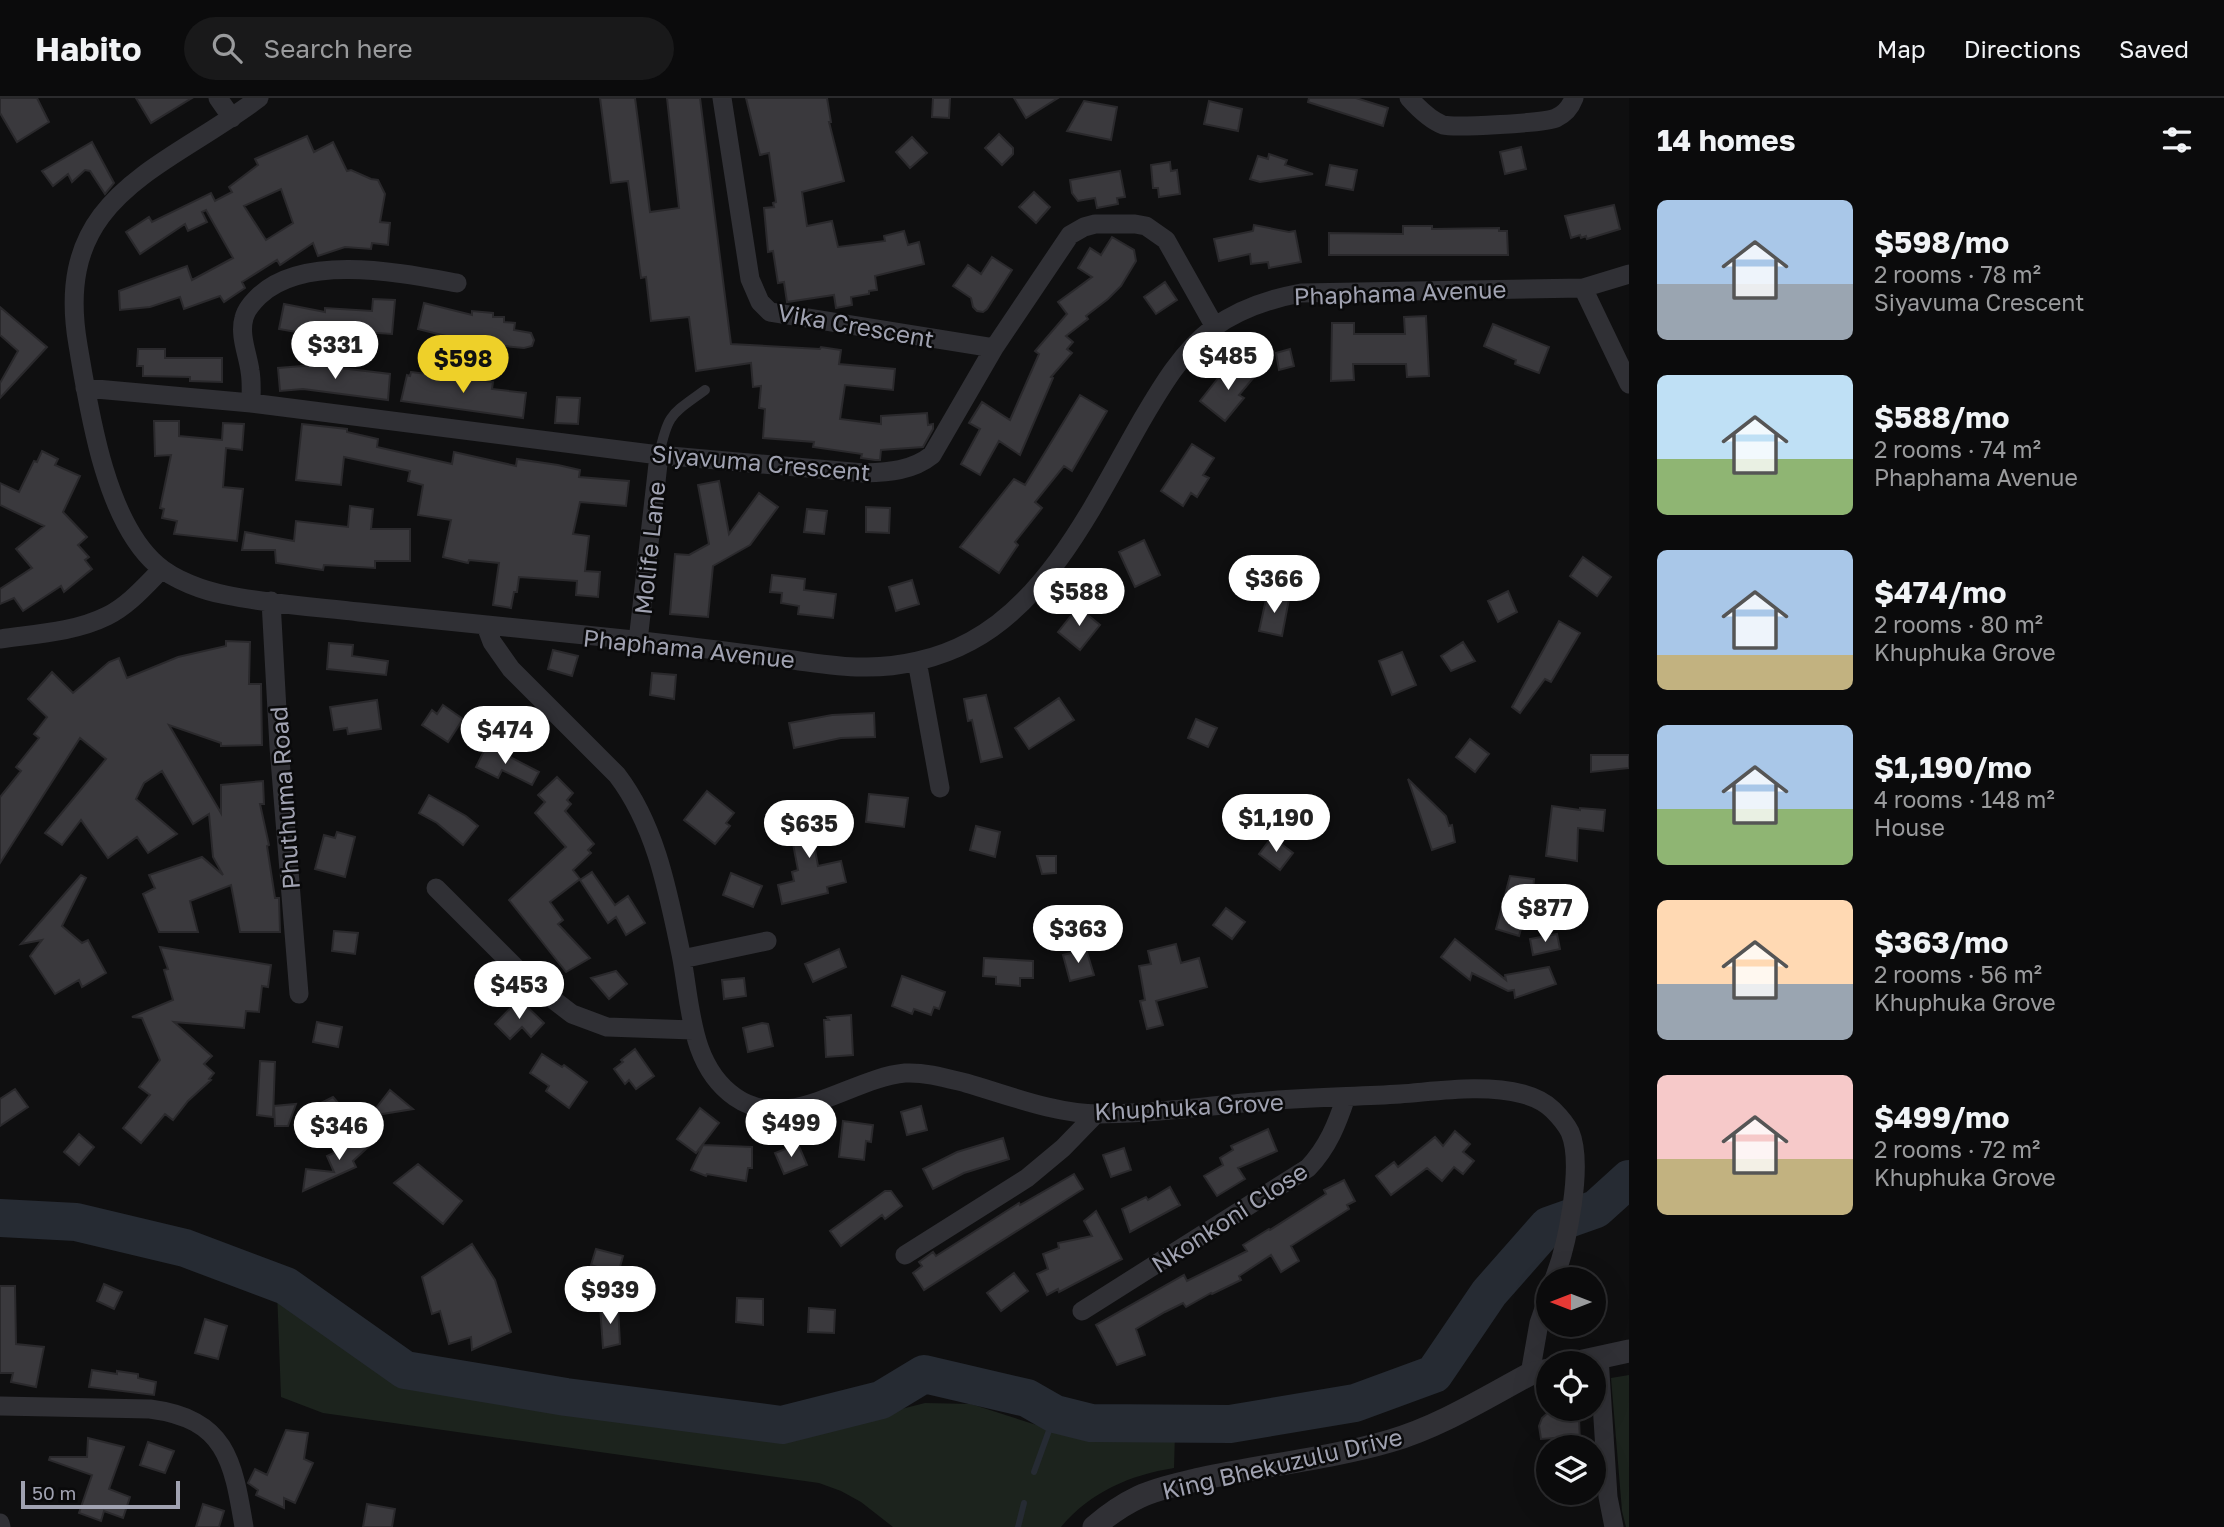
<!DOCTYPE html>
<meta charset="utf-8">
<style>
:root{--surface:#0b0b0c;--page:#19191a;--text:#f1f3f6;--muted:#9a9b9d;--line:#2b2b2d;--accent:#eed029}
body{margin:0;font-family:"Golos Text",sans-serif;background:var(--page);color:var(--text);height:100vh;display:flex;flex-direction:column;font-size:26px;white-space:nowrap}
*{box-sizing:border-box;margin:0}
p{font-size:23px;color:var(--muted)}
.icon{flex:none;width:38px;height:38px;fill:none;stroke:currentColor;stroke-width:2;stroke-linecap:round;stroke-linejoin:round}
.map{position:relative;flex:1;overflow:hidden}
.side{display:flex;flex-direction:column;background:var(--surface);width:595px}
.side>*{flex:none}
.needle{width:46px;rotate:270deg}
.buttons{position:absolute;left:1536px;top:1169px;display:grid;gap:14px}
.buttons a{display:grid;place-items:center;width:70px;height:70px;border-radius:50%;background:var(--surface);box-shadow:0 7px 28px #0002,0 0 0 2px var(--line);font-size:35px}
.scale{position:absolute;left:21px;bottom:18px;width:159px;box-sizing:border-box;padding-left:7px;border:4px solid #a0a2b1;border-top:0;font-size:19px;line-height:24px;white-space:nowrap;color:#a0a2b1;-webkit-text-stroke:5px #0a0a0b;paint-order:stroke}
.price{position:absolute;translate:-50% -60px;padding:0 16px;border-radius:24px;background:#fff;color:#222;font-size:23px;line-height:46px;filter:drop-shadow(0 2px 4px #0008)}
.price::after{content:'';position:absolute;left:50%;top:42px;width:21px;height:16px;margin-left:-10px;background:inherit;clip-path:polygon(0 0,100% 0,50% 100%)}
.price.current{background:var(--accent);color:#111}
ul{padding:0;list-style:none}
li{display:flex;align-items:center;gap:21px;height:175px;padding:0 28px}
li span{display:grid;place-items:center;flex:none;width:196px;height:140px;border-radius:10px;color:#555}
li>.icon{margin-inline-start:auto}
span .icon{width:84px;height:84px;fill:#fffc;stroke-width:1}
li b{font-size:30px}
h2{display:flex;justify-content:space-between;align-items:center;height:84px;padding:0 28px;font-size:30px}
header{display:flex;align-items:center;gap:42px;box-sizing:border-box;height:98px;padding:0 35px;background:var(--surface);border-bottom:2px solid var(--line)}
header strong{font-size:33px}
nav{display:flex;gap:38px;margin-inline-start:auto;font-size:24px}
.search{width:490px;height:63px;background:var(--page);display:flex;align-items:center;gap:18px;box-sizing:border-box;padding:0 24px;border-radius:38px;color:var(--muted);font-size:26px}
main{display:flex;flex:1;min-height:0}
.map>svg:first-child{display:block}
.green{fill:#1c231d}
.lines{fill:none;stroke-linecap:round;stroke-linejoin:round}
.stream{stroke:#262b33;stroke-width:6}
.river{stroke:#262b33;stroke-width:38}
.building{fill:#3a393d;stroke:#2a292c;stroke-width:2;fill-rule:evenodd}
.service{stroke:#303035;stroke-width:10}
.minor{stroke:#303035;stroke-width:19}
.tertiary{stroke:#303035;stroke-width:23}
.labels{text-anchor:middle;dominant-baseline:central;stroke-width:5;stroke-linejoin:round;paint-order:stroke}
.street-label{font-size:24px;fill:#a0a2b1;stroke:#0a0a0b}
</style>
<header>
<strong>Habito</strong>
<div class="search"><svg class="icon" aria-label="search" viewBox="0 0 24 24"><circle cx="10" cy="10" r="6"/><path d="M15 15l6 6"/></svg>Search here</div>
<nav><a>Map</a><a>Directions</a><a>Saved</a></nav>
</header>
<main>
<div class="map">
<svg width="1629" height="1429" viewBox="0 0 1629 1429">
<rect width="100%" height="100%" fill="#0f0f10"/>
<path class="green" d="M277 1192 406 1279 782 1338 799 1337 925 1305 971 1306 1071 1338 1175 1335 1174 1370C1130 1377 1090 1394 1061 1429H893L861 1404 841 1393 819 1385 323 1315 281 1299Z
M1629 1277V1429H1626L1622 1413 1611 1280Z"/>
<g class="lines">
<path class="stream" d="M1034 1374 1055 1316
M1018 1429 1024 1405"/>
<path class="river" d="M0 1120 76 1124 185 1150 286 1188 405 1272 566 1299 782 1327 881 1302 924 1276 1027 1300 1055 1316 1091 1325 1230 1326 1355 1305 1434 1276 1489 1195 1548 1128 1596 1111 1629 1081"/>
</g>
<path class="building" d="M0 0H37L49 24 17 44 0 15Z
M136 0H192L151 25Z
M600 0H635L650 114 679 110 667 0H700L731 246 820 251 821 249 841 252 839 266 895 271 893 292 845 287 840 321 881 326V318L927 315 928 327 933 326V331L923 349 881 352 880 362H875L861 360 862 356 813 349 814 344 763 340 765 311 759 310 761 288 753 289 751 265 696 273 689 219 651 223 646 179 641 180 628 83 611 85Z
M746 0H827L831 24H829L844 83 802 94 807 128 832 123 838 149 885 143 884 138 904 133 908 147 919 144 924 166 875 178 877 192 869 193V196L851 199 852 207 836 210 834 197 787 204 784 184 778 185 773 153 768 154 764 110 774 109 773 105 776 104 769 55 760 57Z
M933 0H950L949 20 932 19Z
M1014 0H1058L1026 20Z
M1309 0H1356L1388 10 1383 28 1308 4Z
M1084 3 1117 9 1111 42 1067 33Z
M1209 3 1242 11 1238 33 1204 26Z
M999 36 1013 50V56L1002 67 985 50Z
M307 38 314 54 333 44 347 73 351 72 371 81 378 82 385 96 380 124 390 125 388 147 372 145 371 151 345 149 318 158 313 145 280 167 277 162 242 184 245 190 224 204 220 198 184 211 180 199 150 209 120 212 119 193 187 168 192 182 233 160 206 112 202 114 207 124 188 133 185 126 140 156 126 134 149 119 152 124 211 95 215 103 232 94 229 89 258 67 255 61ZM281 91 293 125 266 142 244 108Z
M912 39 927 55 910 70 896 54Z
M92 44 114 85 105 96 90 73 85 72 72 84 68 76 53 88 42 73Z
M1521 49 1526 71 1505 76 1500 54Z
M1269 56 1287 62 1285 67 1313 76 1260 84 1250 81 1258 58 1268 61Z
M1170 64 1171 73 1177 72 1180 96 1159 99 1158 90H1153L1151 67Z
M1330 67 1357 72 1353 92 1326 87Z
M1120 73 1125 99 1117 100 1118 106 1097 110 1095 100 1078 103 1072 95 1070 82Z
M1034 94 1050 109 1036 125 1019 109Z
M1614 107 1620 131 1587 141 1586 138 1581 140 1580 137 1571 140 1565 118Z
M1254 127 1289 134 1295 133 1301 164 1269 170 1268 164 1251 166 1250 156 1219 163 1214 141 1253 133Z
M1403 128H1432V131L1499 130V133H1507L1508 157H1329V135L1403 136Z
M1112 139 1134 152 1136 163 1121 188 1108 201 1086 218 1088 221 1066 238 1073 244 1067 251 1072 255 1051 279 1053 280 1020 357 999 343 980 377 961 366 980 331 969 325 982 304 1010 322 1039 256 1035 253 1067 216 1058 204 1092 179 1078 170 1090 150 1101 157Z
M992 159 1012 172 987 211 983 214 977 213 973 209 971 200 953 188 968 167 981 176Z
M1165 184 1177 202 1156 216 1144 199Z
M373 201 395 202 392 236 303 230 302 235 279 231 284 206 325 214V210L372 213Z
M424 205 472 217V213L493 215V219H504V224L515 225 514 232 531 235 534 242 532 248 524 250 494 247V252L461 249 462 242 418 231Z
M0 209 47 249 0 300V285L18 253 0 237Z
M1426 218 1429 278 1407 279 1406 266H1353L1354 282 1331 283 1332 225H1354V236H1405L1404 219Z
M1493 226 1549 249 1539 275 1515 266 1516 262 1484 248Z
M138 251H165V260H222V284L190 283V279L143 278V268H137Z
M1290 251 1294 268 1279 272 1276 255Z
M1237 264 1255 278 1239 297 1244 300 1225 323 1200 303 1219 279 1222 282Z
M316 267 390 276 388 302 303 291 280 293 278 270Z
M411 274 493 284 492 291 526 295 523 320 401 303 407 277 410 278Z
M1080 297 1107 313 1072 373 1064 368 1035 404 1042 410 1015 444 1018 447 999 475 960 449 1014 381 1025 387Z
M557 299 580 300 578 326 555 325Z
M154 323H179V338L222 342 223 325 244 326 242 352 226 350 223 389 243 391 237 443 174 436 177 423 162 420 164 411 160 410 171 357 155 358Z
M302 326 347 331V334L378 341 377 349 452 366 454 354 516 368 517 361 558 367 580 372 579 379 629 383 626 408 580 404 573 436 589 438 585 473 600 474 598 499 576 497 577 483 519 479 517 494H514L511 510 493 507 499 465 469 462 468 465 443 459 451 422 418 417 423 387 408 383 410 373 344 359 341 387 296 382Z
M1192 346 1214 360 1203 377 1209 380 1197 399 1191 395 1183 408 1161 393Z
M42 353 58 361 55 367 80 378 63 414 87 439 78 447 89 459 85 462 92 471 64 494 61 488 23 513 14 500 0 506V491L32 470 16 451 44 428 0 407V385L19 394 34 363 37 364Z
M719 383 729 436 759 395 778 409 750 447 713 468 708 519 670 516 675 456 689 457 709 446 698 387Z
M350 408 373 411 371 431H410V463H375V470L324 467 323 472 276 465 275 452H242L245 434 294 443 296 423 348 429Z
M866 409 890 410 889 435 866 434Z
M807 411 827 413 824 436 804 434Z
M1144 442 1160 477 1135 489 1119 454Z
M1583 459 1611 479 1597 498 1570 478Z
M772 477 805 481 804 492 836 496 833 520 798 516 799 508 781 505 782 495 770 494Z
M912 482 919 506 896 513 889 489Z
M1508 493 1517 514 1498 524 1488 503Z
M1267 497 1289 501 1282 538 1259 533Z
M1078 509 1100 527 1080 552 1058 534Z
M1559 523 1580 535 1551 584 1545 581 1520 615 1512 609Z
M226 543 250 544 249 586H261L262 647 221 648V645L169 627 221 715V687L263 683 264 706H260L269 747 267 748 275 800H279L280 834H240L231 787 190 803 198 834H159L143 796 155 790 149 777 202 759 223 777 213 759 209 716 193 726 162 673 144 685 136 701 177 736 148 755 137 739 108 760 81 722 62 747 45 735 106 661 80 640 0 765V699L21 673 16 669 39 640 34 636 47 619 28 601 52 574 73 595 109 564 119 560 127 580 178 559 226 548Z
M1463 544 1475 563 1451 573 1441 558Z
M329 545 353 547 352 558 388 563 386 577 327 571Z
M553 552 578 558 572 578 548 571Z
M1402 554 1416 587 1392 597 1379 563Z
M652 575 676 577 674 601 650 597Z
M986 597 1002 659 981 664 972 622 968 623 964 601Z
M1059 600 1074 622 1029 651 1015 630Z
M377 602 381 631 348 636 347 630 334 632 330 609Z
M443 607 463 621 448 644 422 627 432 612 437 616Z
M874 615 875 639 841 640 794 650 789 625 832 617Z
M1196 621 1217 630 1208 649 1188 640Z
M1470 641 1489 656 1475 674 1456 659Z
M487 647 539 674 532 687 502 672 498 680 476 669Z
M1591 657H1629V670L1591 674Z
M557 679 573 695 567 702 571 706 565 713 594 746 588 752 591 755 573 772 580 781 550 804 563 822 558 826 590 860 566 874 509 802 566 749 535 715 545 704 538 697Z
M1408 681 1446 718 1449 728 1452 727 1455 744 1432 752Z
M707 693 734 715 726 725 730 728 715 746 684 722Z
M869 696 908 700 904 729 866 724Z
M429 697 466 718 478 728 463 747 437 725 419 715Z
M820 707 824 726 811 729 818 768 841 763 846 784 827 789 828 795 782 806 778 787 794 783 792 774 798 772 787 714Z
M1552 708 1580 712V710L1605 712 1603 733 1578 730 1577 763 1546 758Z
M976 728 1000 734 995 759 970 752Z
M337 734 355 739 345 779 315 771 324 737 335 740Z
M1272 739 1293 755 1280 772 1259 756Z
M1037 758H1056V775L1042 776Z
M592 774 615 807 628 798 645 825 626 837 616 819 608 825 580 782Z
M731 775 762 788 753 809 723 797Z
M81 777 86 780 62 828 82 845 88 842 106 875 82 889 79 882 55 896 30 858 42 842 21 846Z
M1510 778 1534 781 1532 803 1529 802 1519 838 1496 831Z
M1226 810 1245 824 1232 841 1213 827Z
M334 833 358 835 355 856 332 853Z
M1557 836 1560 851 1533 857 1530 841Z
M1455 841 1506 882 1505 877 1549 869 1556 886 1515 900 1514 892 1508 893 1472 875 1470 882 1441 859Z
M1176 846 1181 865 1199 860 1207 889 1156 903 1163 927 1147 931 1140 903 1145 902 1139 868 1151 866 1148 853Z
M160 849 271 867 268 889 262 888 259 914 246 913 244 930 174 924 212 958 204 966 214 975 209 981 211 982 188 1003 173 1022 165 1016 141 1045 123 1030 150 997 139 989 160 962 142 920 132 919 173 902 164 872 168 871Z
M839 851 846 869 813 884 805 866Z
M1086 851 1094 877 1070 883 1063 857Z
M984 860 1033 863V880H1020V888L996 886V879L983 878Z
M616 873 627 886 609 901 591 880Z
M902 878 945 894 939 911 934 909 931 917 914 911 912 916 892 908Z
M744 880 746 898 724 901 722 882Z
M519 901 544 925 531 939 522 929 510 941 495 926Z
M851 917 853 957 826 959 824 922H829L827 919Z
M317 924 342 929 338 949 313 944Z
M762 925 768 926 773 948 748 954 743 930Z
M635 951 654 978 636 991 629 982 625 986 614 971 623 964 621 962Z
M542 956 562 969 564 967 587 984 569 1010 546 993 549 988 530 975Z
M260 963 275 964 273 1019 257 1017Z
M15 991 28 1009 0 1028V1001Z
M390 992 413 1011 370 1018Z
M333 999 352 1021 311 1029 313 1009Z
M296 1006 288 1028H275L274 1008Z
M921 1008 927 1032 907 1037 901 1014Z
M700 1010 719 1025 696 1055 677 1041Z
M843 1023 873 1027 871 1044 866 1043 864 1062 839 1059Z
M1268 1031 1277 1053 1238 1070 1245 1081 1217 1098 1204 1078 1223 1067 1220 1060 1233 1052 1231 1048Z
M1455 1033 1470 1046 1463 1054 1474 1063 1463 1076 1454 1069 1442 1083 1427 1070 1391 1097 1376 1078 1394 1064 1398 1069 1435 1039 1443 1048Z
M379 1034 381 1037 353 1063 356 1069 303 1093 306 1071 334 1074 327 1058Z
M79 1036 94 1049 79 1067 64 1054Z
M1003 1040 1009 1061 964 1075 933 1091 923 1071 957 1054Z
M798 1046 807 1067 784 1076 775 1055Z
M703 1047 752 1049V1070H748L746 1083 707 1076 706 1078 691 1072Z
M1124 1050 1131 1072 1111 1079 1103 1057Z
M418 1066 462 1103 443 1126 394 1085Z
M1074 1076 1083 1091 924 1192 913 1175 922 1168 919 1164 933 1154 936 1158 1019 1105 1020 1107Z
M1344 1082 1355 1103 1347 1107 1349 1111 1291 1148 1299 1163 1281 1174 1271 1157 1239 1178 1241 1182 1212 1196 1211 1195 1186 1209 1183 1205 1165 1214 1136 1231 1145 1257 1117 1267 1096 1227 1184 1177 1187 1183 1247 1153 1243 1147 1269 1131 1270 1132 1326 1096 1324 1092Z
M1170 1089 1180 1107 1130 1134 1122 1111 1146 1099 1148 1102Z
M885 1093H891L902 1108 885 1121 882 1117 841 1148 830 1133Z
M1096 1113 1122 1161 1059 1194 1058 1191 1047 1197 1037 1176 1048 1171 1043 1156 1059 1150 1058 1145 1092 1138 1084 1123Z
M472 1146 495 1182 511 1234 472 1252 471 1239 449 1246 440 1213 432 1216 422 1179Z
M596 1151 623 1158 618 1176 591 1167Z
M1014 1175 1028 1193 1001 1213 987 1195Z
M104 1186 122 1194 114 1211 97 1203Z
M0 1188H15L16 1246 44 1249 36 1289 11 1284 13 1275H0Z
M737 1200 763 1201V1227L736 1224Z
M618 1207 620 1246 603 1250 600 1208Z
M809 1210 835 1212 834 1235 808 1234Z
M205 1221 227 1228 218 1261 195 1255Z
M92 1272 117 1276V1273L138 1276V1280L156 1284 154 1297 89 1289Z
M1570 1311 1579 1319 1580 1345 1553 1347V1340L1541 1341 1539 1328 1542 1320 1550 1313Z
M286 1332 308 1335 304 1361 313 1365 295 1405 284 1400V1410L256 1397 258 1392 248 1385 255 1371 267 1377Z
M88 1340 124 1349 109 1391 130 1399 123 1420 104 1413 101 1423 79 1415 92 1377 49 1362 50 1359H87Z
M148 1344 174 1353 165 1375 140 1367Z
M203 1406 224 1413 219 1429H196Z
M367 1406 395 1411 392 1429H363Z"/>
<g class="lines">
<path class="service" d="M659 357C668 315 671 317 705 292"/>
<path class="minor" d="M218 0 232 20
M259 0C162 73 52 97 78 247 89 312 105 422 157 467 174 482 204 493 226 497 270 506 315 509 359 514 450 524 542 533 634 542 684 548 735 554 785 561 810 564 836 569 861 569 898 570 938 561 971 543 1052 500 1099 396 1143 320 1163 286 1182 254 1213 230 1239 211 1269 201 1301 195L1583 190 1629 176
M722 0 750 181 760 204 770 214 994 250
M1409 0C1418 10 1430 22 1443 27 1455 30 1545 25 1556 20 1565 16 1571 8 1574 0
M1583 190 1629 286
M85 290 251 305 659 357 864 375C889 374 912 373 932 357L994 250 1070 137 1084 129 1095 126H1135L1146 128 1166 142 1215 229
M251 305C251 295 252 284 250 273 248 257 239 237 244 220 246 211 253 204 259 198 305 155 401 175 457 185
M271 503 279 649 299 896
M486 528 492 544 511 571 617 677C656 728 668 794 681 856 691 905 689 967 735 999 788 1036 851 980 905 975 926 974 946 980 966 985 1008 997 1055 1016 1099 1016 1151 1016 1204 1008 1256 1004 1304 999 1352 999 1400 996 1440 993 1484 986 1523 996 1534 999 1545 1004 1553 1012 1559 1018 1566 1026 1570 1034 1584 1067 1567 1148 1554 1181
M0 541C35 536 75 534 107 518 129 507 145 488 161 472
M638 543 659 357
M917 563 940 690
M436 790 529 883 572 916 607 929 693 932
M682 861 767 843
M905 1157 1027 1080 1063 1050 1096 1016
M1082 1213 1308 1070C1328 1049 1337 1026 1346 999
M1599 1259 1608 1399 1614 1429
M1530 1276 1539 1225 1549 1196
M0 1308 150 1311C226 1321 233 1362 244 1429
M0 1425 1 1429"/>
<path class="tertiary" d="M1574 1265 1629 1253
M1094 1429C1108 1417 1122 1407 1139 1399 1158 1390 1180 1386 1200 1381 1263 1367 1328 1361 1390 1343 1439 1329 1485 1300 1530 1276L1549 1272"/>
</g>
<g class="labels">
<g class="street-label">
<text transform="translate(1400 194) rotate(-2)">Phaphama Avenue</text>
<text transform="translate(856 227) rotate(10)">Vika Crescent</text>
<text transform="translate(761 364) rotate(5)">Siyavuma Crescent</text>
<text transform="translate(649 450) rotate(-84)">Molife Lane</text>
<text transform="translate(689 550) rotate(6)">Phaphama Avenue</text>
<text transform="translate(284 700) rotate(-94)">Phuthuma Road</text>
<text transform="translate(1189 1008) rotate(-3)">Khuphuka Grove</text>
<text transform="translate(1229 1119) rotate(-33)">Nkonkoni Close</text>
<text transform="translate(1282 1365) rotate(-13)">King Bhekuzulu Drive</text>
</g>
</g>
</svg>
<div class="buttons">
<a><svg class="needle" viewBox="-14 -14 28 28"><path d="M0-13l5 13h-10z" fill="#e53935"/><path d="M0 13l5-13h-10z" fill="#9a9b9d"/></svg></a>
<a><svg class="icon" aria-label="locate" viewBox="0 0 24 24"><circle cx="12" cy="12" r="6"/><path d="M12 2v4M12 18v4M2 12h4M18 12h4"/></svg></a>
<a><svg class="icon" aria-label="layers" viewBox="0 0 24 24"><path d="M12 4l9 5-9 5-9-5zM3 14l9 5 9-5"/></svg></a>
</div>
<div class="scale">50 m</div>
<b class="price" style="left:335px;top:283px">$331</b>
<b class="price" style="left:1228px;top:294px">$485</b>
<b class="price current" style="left:463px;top:297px">$598</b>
<b class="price" style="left:1274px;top:517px">$366</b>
<b class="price" style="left:1079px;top:530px">$588</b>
<b class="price" style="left:505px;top:668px">$474</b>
<b class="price" style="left:1276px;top:756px">$1,190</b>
<b class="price" style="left:809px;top:762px">$635</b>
<b class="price" style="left:1545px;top:846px">$877</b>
<b class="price" style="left:1078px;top:867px">$363</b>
<b class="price" style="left:519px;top:923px">$453</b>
<b class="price" style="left:791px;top:1061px">$499</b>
<b class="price" style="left:339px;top:1064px">$346</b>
<b class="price" style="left:610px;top:1228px">$939</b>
</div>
<section class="side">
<h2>14 homes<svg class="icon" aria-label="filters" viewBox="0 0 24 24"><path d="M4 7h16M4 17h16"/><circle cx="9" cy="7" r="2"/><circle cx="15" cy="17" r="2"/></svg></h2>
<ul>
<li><span style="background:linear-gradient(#a9c7e8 60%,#9aa5b1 0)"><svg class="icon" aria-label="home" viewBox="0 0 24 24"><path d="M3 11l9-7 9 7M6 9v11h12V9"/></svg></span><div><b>$598/mo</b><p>2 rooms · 78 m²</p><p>Siyavuma Crescent</p></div></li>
<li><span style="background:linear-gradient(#bfe0f5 60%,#8fb573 0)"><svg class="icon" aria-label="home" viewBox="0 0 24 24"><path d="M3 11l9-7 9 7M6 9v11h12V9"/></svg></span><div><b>$588/mo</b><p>2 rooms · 74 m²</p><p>Phaphama Avenue</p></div></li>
<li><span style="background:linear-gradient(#a9c7e8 75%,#c2b280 0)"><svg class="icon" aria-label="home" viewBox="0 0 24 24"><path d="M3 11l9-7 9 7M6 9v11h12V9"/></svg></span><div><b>$474/mo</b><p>2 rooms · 80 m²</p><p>Khuphuka Grove</p></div></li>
<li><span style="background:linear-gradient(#a9c7e8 60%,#8fb573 0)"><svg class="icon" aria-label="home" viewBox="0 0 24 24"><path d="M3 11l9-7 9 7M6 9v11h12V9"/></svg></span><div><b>$1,190/mo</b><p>4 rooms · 148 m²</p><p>House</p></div></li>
<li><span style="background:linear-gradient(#ffd9b3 60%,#9aa5b1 0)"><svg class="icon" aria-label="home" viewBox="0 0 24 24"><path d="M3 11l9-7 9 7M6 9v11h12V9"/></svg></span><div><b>$363/mo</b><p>2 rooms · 56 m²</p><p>Khuphuka Grove</p></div></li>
<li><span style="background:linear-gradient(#f6c9c9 60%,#c2b280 0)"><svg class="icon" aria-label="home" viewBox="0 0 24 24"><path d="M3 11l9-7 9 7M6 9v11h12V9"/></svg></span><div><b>$499/mo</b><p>2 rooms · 72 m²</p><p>Khuphuka Grove</p></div></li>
</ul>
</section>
</main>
